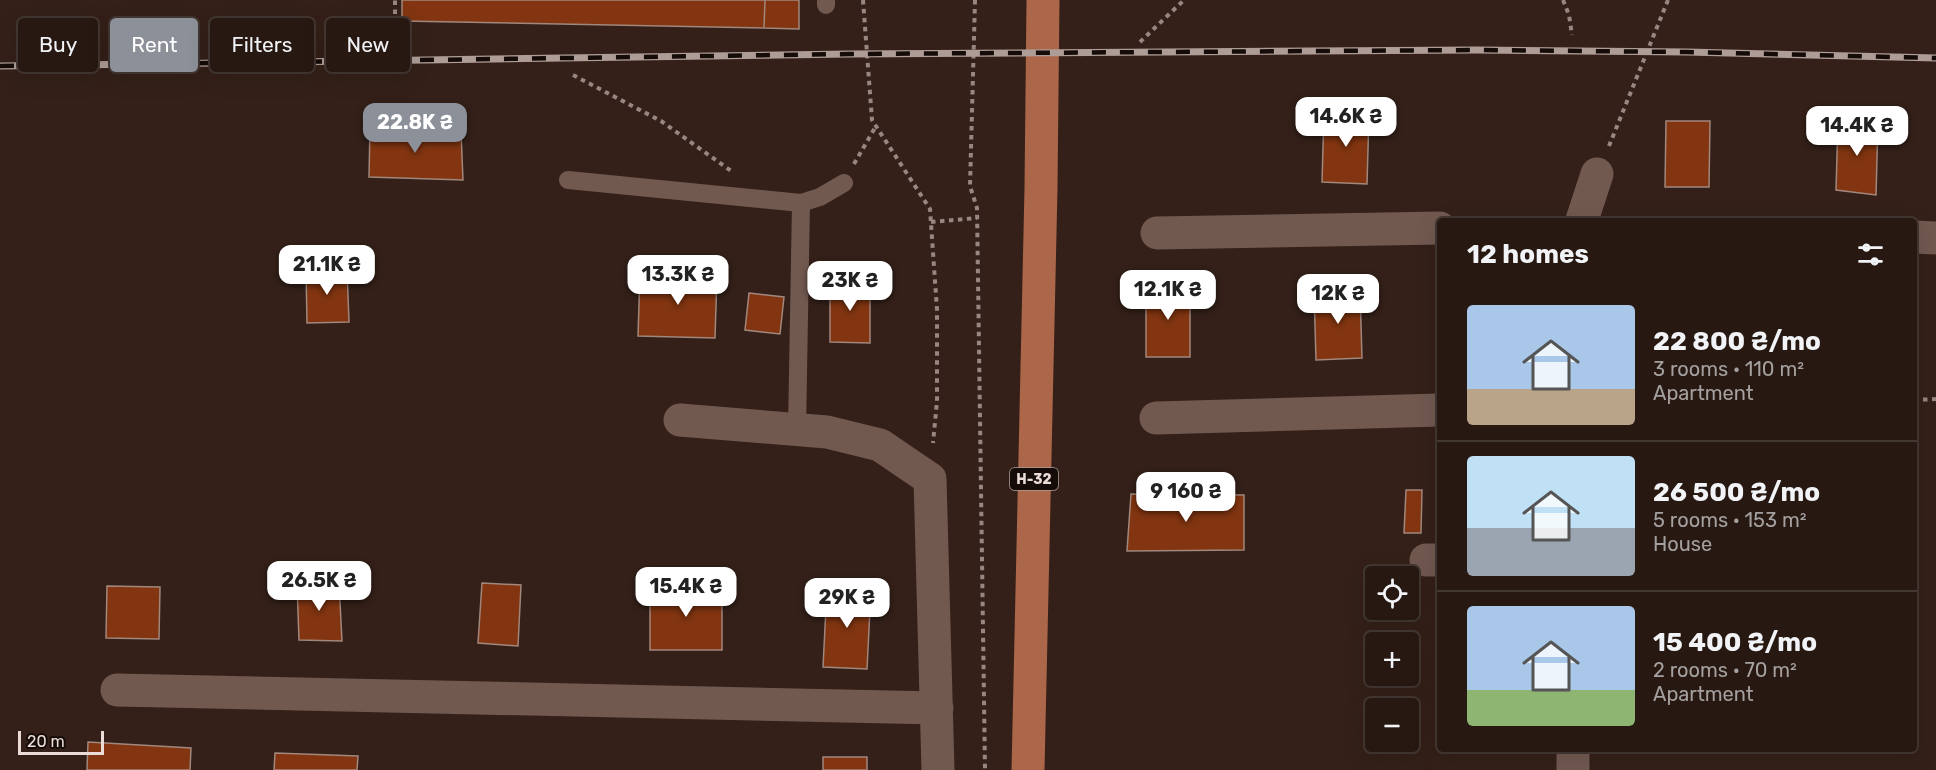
<!DOCTYPE html>
<meta charset="utf-8">
<style>
:root{--surface:#271812;--page:#332520;--text:#f1f3f6;--muted:#a4a09f;--line:#433732;--accent:#8c9099}
body{margin:0;font-family:Rubik,sans-serif;background:var(--page);color:var(--text);height:100vh;display:flex;flex-direction:column;font-size:22px;white-space:nowrap}
*{box-sizing:border-box;margin:0}
p{font-size:20px;color:var(--muted)}
.icon{flex:none;width:33px;height:33px;fill:none;stroke:currentColor;stroke-width:2;stroke-linecap:round;stroke-linejoin:round}
.map{position:relative;flex:1;overflow:hidden}
.drawer{position:absolute;left:1437px;top:218px;width:480px;height:534px;display:flex;flex-direction:column;background:var(--surface);border-radius:6px;box-shadow:0 6px 24px #0002,0 0 0 2px var(--line)}
.drawer>*{flex:none}
.hud{position:absolute;left:18px;top:18px;width:570px;height:54px;display:flex;gap:12px}
.controls{position:absolute;left:1365px;top:566px;display:grid;gap:12px}
.controls a{display:grid;place-items:center;width:54px;height:54px;border-radius:6px;background:var(--surface);box-shadow:0 6px 24px #0002,0 0 0 2px var(--line);font-size:30px}
.scale{position:absolute;left:18px;bottom:15px;width:86px;box-sizing:border-box;padding-left:6px;border:3px solid #ebdcd7;border-top:0;font-size:16px;line-height:21px;white-space:nowrap;color:#ebdcd7;-webkit-text-stroke:4px #150c09;paint-order:stroke}
.price{position:absolute;translate:-50% -51px;padding:0 14px;border-radius:12px;background:#fff;color:#222;font-size:20px;line-height:39px;filter:drop-shadow(0 2px 3px #0008)}
.price::after{content:'';position:absolute;left:50%;top:36px;width:18px;height:14px;margin-left:-9px;background:inherit;clip-path:polygon(0 0,100% 0,50% 100%)}
.price.selected{background:var(--accent);color:#fff}
ul{padding:0;list-style:none}
li{display:flex;align-items:center;gap:18px;height:150px;padding:0 30px}
li+li{border-top:2px solid var(--line)}
li span{display:grid;place-items:center;flex:none;width:168px;height:120px;border-radius:6px;color:#555}
li>.icon{margin-inline-start:auto}
span .icon{width:72px;height:72px;fill:#fffc;stroke-width:1}
li b{font-size:26px}
h2{display:flex;justify-content:space-between;align-items:center;height:72px;padding:0 30px;font-size:26px}
.chip{padding:0 21px;border-radius:6px;background:var(--surface);box-shadow:0 6px 24px #0002,0 0 0 2px var(--line);font-size:21px;line-height:54px}
.chip.selected{background:var(--accent);color:#fff}
.map>svg:first-child{display:block}
.building{fill:#823510;stroke:#a1877c;stroke-width:1.5}
.lines{fill:none;stroke-linecap:round;stroke-linejoin:round}
.path{stroke:#988780;stroke-width:4;stroke-dasharray:4.5 4.5;stroke-linecap:butt}
.lane{stroke:#715950;stroke-width:18}
.street{stroke:#715950;stroke-width:33}
.primary{stroke:#ac6649;stroke-width:33}
.rail-casing{stroke:#ae9d97;stroke-width:7}
.rail{stroke:#150c09;stroke-width:4.5;stroke-dasharray:14;stroke-linecap:butt}
.labels{text-anchor:middle;dominant-baseline:central;stroke-width:6;stroke-linejoin:round;paint-order:stroke}
.shield{fill:#150c09;stroke:#ab9e99;stroke-width:1.5}
.shield-label{font-size:14px;font-weight:bold;fill:#ebdcd7}
</style>
<div class="map">
<svg width="1936" height="770" viewBox="0 0 1936 770">
<rect width="100%" height="100%" fill="#342018"/>
<path class="building" d="M402 0H765L764 28 402 21Z
M765 0H799V29L764 28Z
M1324 113 1369 114 1367 184 1322 182Z
M1838 120 1878 122 1876 195 1836 190Z
M1666 121H1710L1709 187H1665Z
M370 126 461 131 463 180 369 177Z
M347 269 349 322 307 323 306 270Z
M640 273 717 275 715 338 638 336Z
M830 281H870V343L830 342Z
M1146 285 1190 286V357H1146Z
M1360 290 1362 358 1316 360 1314 292Z
M749 293 784 297 780 334 745 330Z
M1406 490H1422L1421 533H1404Z
M1131 494 1244 495V550L1127 551Z
M339 583 342 641 299 640 297 584Z
M482 583 521 585 518 646 478 643Z
M650 585H722V650H650Z
M107 586 160 587 159 639 106 638Z
M827 588 871 590 867 669 823 667Z
M88 742 191 748 190 770H87Z
M275 753 358 756 357 770H274Z
M823 757H867V770H823Z"/>
<g class="lines">
<path class="path" d="M863 0 872 120 930 209 937 310V401L933 443
M975 0 970 186 977 208 985 770
M1563 0 1569 15 1572 35
M1140 42 1184 0
M395 50V0
M573 75 661 121 734 173
M1609 146 1668 0
M854 164 876 126
M931 222 977 218
M1914 400 1936 399"/>
<path class="lane" d="M826 5V0
M568 180 801 203 797 430
M801 203 820 197 844 183"/>
<path class="street" d="M1582 220 1597 174
M1157 233 1440 228
M1914 237 1936 238
M1156 418 1440 410
M680 420 827 432 880 445 930 479 938 770
M1426 560H1440
M117 690 937 708
M1573 748V770"/>
<path class="primary" d="M1028 770 1041 188 1043 0"/>
<g class="rail-casing">
<path id="rail" d="M0 66 849 54 1477 50 1687 52 1936 58"/>
</g>
<use href="#rail" class="rail"/>
</g>
<g class="labels">
<rect class="shield" x="1010" y="468" width="48" height="22" rx="4.5"/>
<g class="shield-label">
<text x="1034" y="479">Н-32</text>
</g>
</g>
</svg>
<div class="controls">
<a><svg class="icon" aria-label="locate" viewBox="0 0 24 24"><circle cx="12" cy="12" r="6"/><path d="M12 2v4M12 18v4M2 12h4M18 12h4"/></svg></a>
<a>+</a>
<a>−</a>
</div>
<div class="scale">20 m</div>
<b class="price" style="left:1346px;top:148px">14.6K ₴</b>
<b class="price selected" style="left:415px;top:154px">22.8K ₴</b>
<b class="price" style="left:1857px;top:157px">14.4K ₴</b>
<b class="price" style="left:327px;top:296px">21.1K ₴</b>
<b class="price" style="left:678px;top:306px">13.3K ₴</b>
<b class="price" style="left:850px;top:312px">23K ₴</b>
<b class="price" style="left:1168px;top:321px">12.1K ₴</b>
<b class="price" style="left:1338px;top:325px">12K ₴</b>
<b class="price" style="left:1186px;top:523px">9 160 ₴</b>
<b class="price" style="left:319px;top:612px">26.5K ₴</b>
<b class="price" style="left:686px;top:618px">15.4K ₴</b>
<b class="price" style="left:847px;top:629px">29K ₴</b>
<div class="hud">
<a class="chip">Buy</a>
<a class="chip selected">Rent</a>
<a class="chip">Filters</a>
<a class="chip">New</a>
</div>
<section class="drawer">
<h2>12 homes<svg class="icon" aria-label="filters" viewBox="0 0 24 24"><path d="M4 7h16M4 17h16"/><circle cx="9" cy="7" r="2"/><circle cx="15" cy="17" r="2"/></svg></h2>
<ul>
<li><span style="background:linear-gradient(#a9c7e8 70%,#b9a48a 0)"><svg class="icon" aria-label="home" viewBox="0 0 24 24"><path d="M3 11l9-7 9 7M6 9v11h12V9"/></svg></span><div><b>22 800 ₴/mo</b><p>3 rooms · 110 m²</p><p>Apartment</p></div></li>
<li><span style="background:linear-gradient(#bfe0f5 60%,#9aa5b1 0)"><svg class="icon" aria-label="home" viewBox="0 0 24 24"><path d="M3 11l9-7 9 7M6 9v11h12V9"/></svg></span><div><b>26 500 ₴/mo</b><p>5 rooms · 153 m²</p><p>House</p></div></li>
<li><span style="background:linear-gradient(#a9c7e8 70%,#8fb573 0)"><svg class="icon" aria-label="home" viewBox="0 0 24 24"><path d="M3 11l9-7 9 7M6 9v11h12V9"/></svg></span><div><b>15 400 ₴/mo</b><p>2 rooms · 70 m²</p><p>Apartment</p></div></li>
</ul>
</section>
</div>
